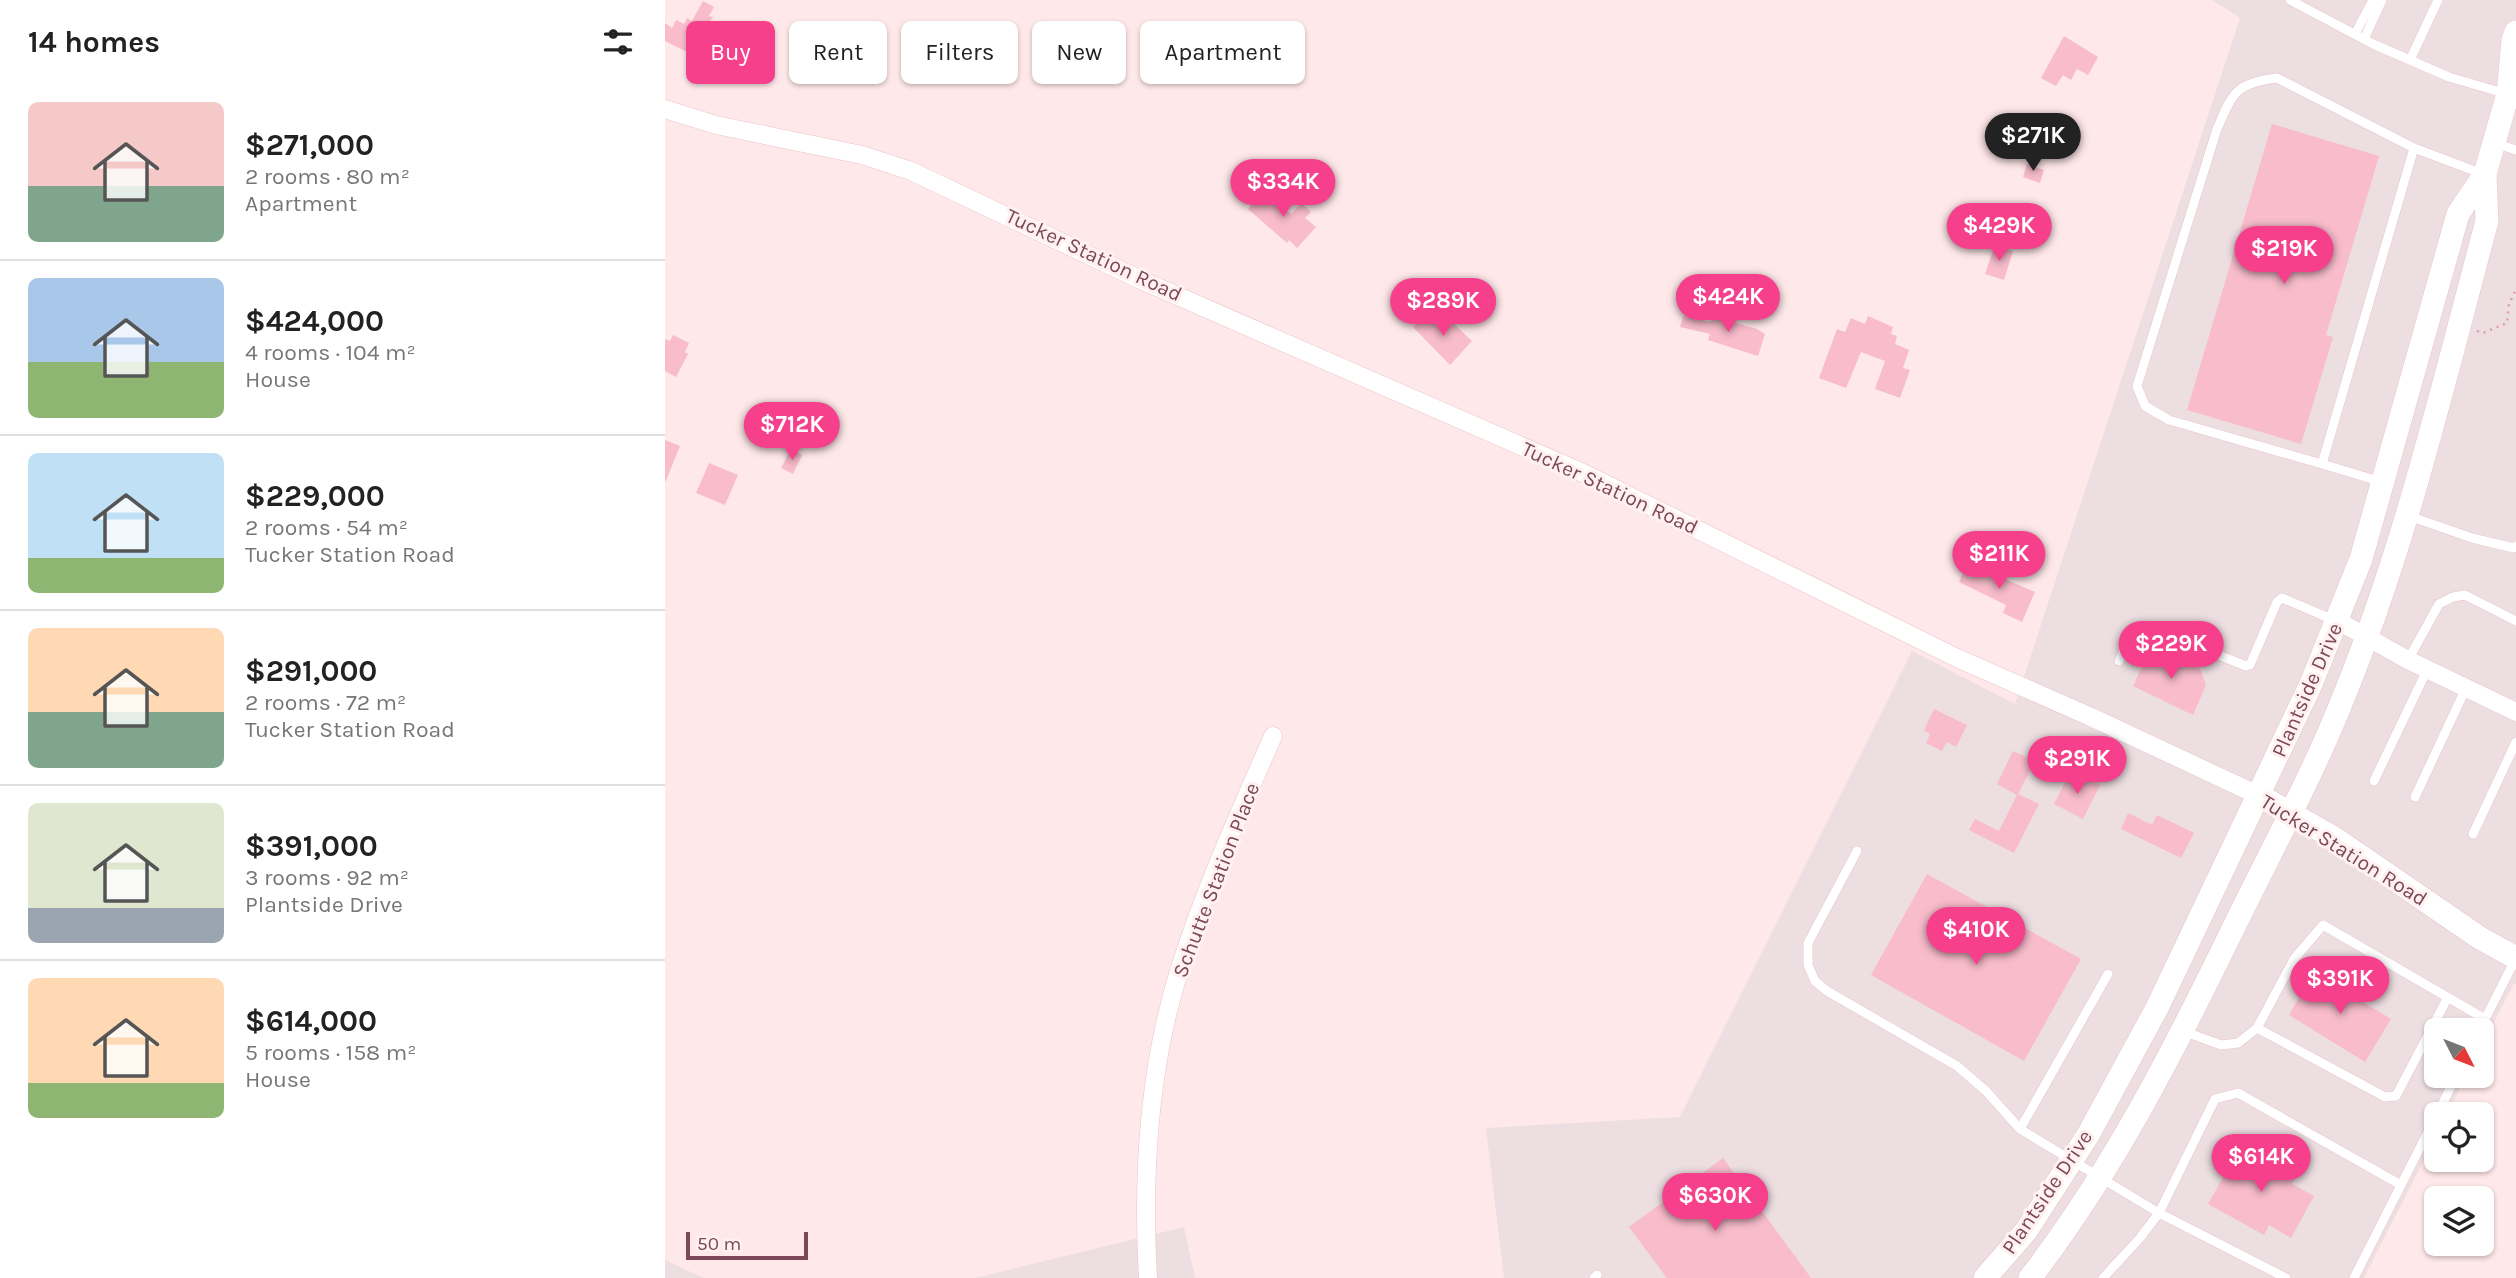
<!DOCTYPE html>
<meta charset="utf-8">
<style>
:root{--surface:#fff;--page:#f2f2f2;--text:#222;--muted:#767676;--line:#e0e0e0;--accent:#f6408c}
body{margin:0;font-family:Karla,sans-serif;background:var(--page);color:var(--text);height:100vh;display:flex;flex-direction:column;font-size:26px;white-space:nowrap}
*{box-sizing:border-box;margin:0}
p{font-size:23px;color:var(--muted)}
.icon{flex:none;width:38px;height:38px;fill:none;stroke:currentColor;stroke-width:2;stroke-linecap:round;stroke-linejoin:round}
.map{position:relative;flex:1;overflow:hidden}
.side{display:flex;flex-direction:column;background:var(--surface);width:665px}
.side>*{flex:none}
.top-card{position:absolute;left:21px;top:21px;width:665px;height:63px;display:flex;gap:14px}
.needle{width:46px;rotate:132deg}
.controls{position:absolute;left:1759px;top:1018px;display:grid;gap:14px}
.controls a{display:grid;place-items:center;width:70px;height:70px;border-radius:10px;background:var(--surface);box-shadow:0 2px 5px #0004;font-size:35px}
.scale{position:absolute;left:21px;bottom:18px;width:122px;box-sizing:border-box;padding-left:7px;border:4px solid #7d4857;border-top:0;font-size:19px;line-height:24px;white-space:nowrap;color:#7d4857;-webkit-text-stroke:5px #fff1f1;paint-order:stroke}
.price{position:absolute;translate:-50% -60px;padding:0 16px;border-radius:24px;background:var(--accent);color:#fff;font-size:23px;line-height:46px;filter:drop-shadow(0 2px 4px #0008)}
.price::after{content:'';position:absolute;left:50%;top:42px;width:21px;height:16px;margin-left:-10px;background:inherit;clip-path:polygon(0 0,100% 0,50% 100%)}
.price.selected{background:#222;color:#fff}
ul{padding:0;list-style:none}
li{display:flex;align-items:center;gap:21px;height:175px;padding:0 28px}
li+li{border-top:2px solid var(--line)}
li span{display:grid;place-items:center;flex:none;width:196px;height:140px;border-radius:10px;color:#555}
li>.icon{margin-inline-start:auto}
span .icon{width:84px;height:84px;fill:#fffc;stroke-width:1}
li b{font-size:30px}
h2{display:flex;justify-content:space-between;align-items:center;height:84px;padding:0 28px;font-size:30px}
.chip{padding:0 24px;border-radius:10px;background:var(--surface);box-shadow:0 2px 5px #0004;font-size:24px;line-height:63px}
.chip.selected{background:var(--accent);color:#fff}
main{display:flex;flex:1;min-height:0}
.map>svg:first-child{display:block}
.industrial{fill:#eddee1}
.building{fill:#f8bccb}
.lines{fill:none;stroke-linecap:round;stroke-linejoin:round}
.service-casing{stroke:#e8c4ca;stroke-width:10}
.minor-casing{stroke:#e8c4ca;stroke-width:19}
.tertiary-casing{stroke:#e8c4ca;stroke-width:24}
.path{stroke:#de9eae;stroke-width:2.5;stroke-dasharray:2 5;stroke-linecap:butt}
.service{stroke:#fff;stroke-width:9}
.minor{stroke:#fff;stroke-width:18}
.tertiary{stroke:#fff;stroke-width:23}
.labels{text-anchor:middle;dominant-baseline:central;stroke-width:6;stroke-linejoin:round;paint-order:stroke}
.street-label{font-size:21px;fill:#7d4857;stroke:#fff1f1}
</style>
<main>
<section class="side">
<h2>14 homes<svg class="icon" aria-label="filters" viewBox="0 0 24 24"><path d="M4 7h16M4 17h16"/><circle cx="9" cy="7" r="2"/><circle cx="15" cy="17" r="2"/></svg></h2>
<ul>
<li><span style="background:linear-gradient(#f6c9c9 60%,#7fa58c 0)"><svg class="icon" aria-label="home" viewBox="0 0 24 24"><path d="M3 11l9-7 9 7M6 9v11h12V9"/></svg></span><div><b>$271,000</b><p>2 rooms · 80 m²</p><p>Apartment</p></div></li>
<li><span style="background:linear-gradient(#a9c7e8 60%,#8fb573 0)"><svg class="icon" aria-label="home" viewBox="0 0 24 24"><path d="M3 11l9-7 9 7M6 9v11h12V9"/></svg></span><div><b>$424,000</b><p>4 rooms · 104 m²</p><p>House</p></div></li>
<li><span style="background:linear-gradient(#bfe0f5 75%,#8fb573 0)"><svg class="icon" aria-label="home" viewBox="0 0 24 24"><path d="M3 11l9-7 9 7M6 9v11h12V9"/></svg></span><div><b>$229,000</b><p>2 rooms · 54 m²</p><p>Tucker Station Road</p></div></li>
<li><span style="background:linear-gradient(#ffd9b3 60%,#7fa58c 0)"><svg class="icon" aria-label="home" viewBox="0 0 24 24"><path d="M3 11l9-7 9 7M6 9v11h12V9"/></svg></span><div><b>$291,000</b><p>2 rooms · 72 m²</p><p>Tucker Station Road</p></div></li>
<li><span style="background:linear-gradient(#dfe7d0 75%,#9aa5b1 0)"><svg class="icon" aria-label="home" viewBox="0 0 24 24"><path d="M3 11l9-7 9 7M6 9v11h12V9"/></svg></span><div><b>$391,000</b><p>3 rooms · 92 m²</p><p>Plantside Drive</p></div></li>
<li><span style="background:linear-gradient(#ffd9b3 75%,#8fb573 0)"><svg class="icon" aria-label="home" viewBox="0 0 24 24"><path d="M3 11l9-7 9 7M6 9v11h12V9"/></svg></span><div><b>$614,000</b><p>5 rooms · 158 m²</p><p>House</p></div></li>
</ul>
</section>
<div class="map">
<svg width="1851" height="1278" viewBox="0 0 1851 1278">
<rect width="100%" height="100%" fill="#ffe8e9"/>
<path class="industrial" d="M1547 0H1851V984L1849 983 1817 1046 1816 1031H1771V1076H1801L1782 1115H1771V1136L1699 1278H839L821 1128 1015 1117 1247 651 1350 704 1575 18Z
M519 1227 530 1278H310Z
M0 1260 39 1278H0Z"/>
<path class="building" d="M38 1 49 7 44 16 48 17 41 28 53 34 46 48 35 42 28 55 0 41V23L7 28 11 20 19 24 22 18 27 21Z
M1399 36 1433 57 1423 75 1412 69 1406 80 1398 75 1391 86 1376 78Z
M1607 124 1714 156 1661 335 1668 337 1636 444 1522 410Z
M1362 164 1379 170 1375 183 1358 177Z
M606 172 618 182 607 194 595 184Z
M599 190 626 214 636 203 646 212 640 218 651 227 632 248 624 240 622 243 583 209Z
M1330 245 1348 251 1339 280 1320 274Z
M760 315 773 326 780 323 784 327 788 323 807 341 785 365 748 327Z
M1018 316 1045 322 1050 317 1092 329 1100 334 1093 356 1043 340 1045 334 1015 327Z
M1203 316 1228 327 1226 334 1232 336 1230 344 1244 350 1238 368 1245 370 1235 398 1210 389 1220 361 1196 352 1181 388 1154 378 1172 329 1180 332 1186 318 1200 324Z
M8 335 24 343 20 352 23 354 11 377 0 371V339L5 341Z
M0 440 15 446 0 483Z
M126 449 137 455 128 474 116 468Z
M44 463 73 475 60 505 31 493Z
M1302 563 1370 592 1357 622 1338 613 1341 605 1294 582Z
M1486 647 1535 669 1541 685 1528 715 1468 686Z
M1269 709 1302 725 1291 747 1282 742 1277 751 1261 743 1265 734 1259 730Z
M1348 751 1370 761 1353 794 1374 804 1349 853 1304 830 1310 819 1334 831 1352 795 1332 784Z
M1404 775 1418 782 1420 777 1435 785 1418 819 1389 804Z
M1463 813 1487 825 1492 815 1529 833 1516 858 1456 829Z
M1262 874 1416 959 1359 1061 1206 975Z
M1649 972 1681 992 1685 985 1703 995 1698 1002 1726 1019 1700 1062 1624 1015Z
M1577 1144 1632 1175 1627 1184 1649 1196 1626 1238 1604 1225 1599 1235 1543 1204Z
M1058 1158 1146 1278H1002L964 1227Z"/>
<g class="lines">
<g class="service-casing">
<path id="service" d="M1625 0 1708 44 1784 77 1842 94
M1690 34 1708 0
M1699 39 1717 0
M1745 60 1773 0
M1829 143 1851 150
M1657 464 1504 420 1480 406 1472 386 1552 129C1568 93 1570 83 1612 78L1749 148 1818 174
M1717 482 1657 464 1749 148
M1744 516 1807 538 1849 548 1851 546
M1743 660 1774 604 1788 597 1800 595 1851 621
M1454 661 1466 634 1487 628 1581 666 1585 665 1612 602 1617 598 1671 621
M1709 781 1762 670
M1750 797 1801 688
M1808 834 1851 742
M1192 851 1143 943V965L1150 981 1162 991 1292 1066 1321 1091 1355 1129 1494 1213 1475 1238 1438 1278
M1783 997 1731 1096 1720 1097 1592 1028 1629 959 1658 925 1820 1019
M1518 1031 1556 1045 1573 1043 1592 1028
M1814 1031 1850 960
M1772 1115 1791 1076
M1355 1129 1443 974
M929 1278 932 1275
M1621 1278 1494 1213 1550 1099 1573 1093 1736 1185
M1689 1278 1771 1116"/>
</g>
<g class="minor-casing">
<path id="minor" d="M0 109 51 125 197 155 246 171 476 280 918 473 1292 658 1426 717 1595 796
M1673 621 1743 660 1851 712
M483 1278C477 1175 484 1066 515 968 540 888 575 812 608 736"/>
</g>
<g class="tertiary-casing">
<path id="tertiary" d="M1595 796 1669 838 1815 938 1851 958
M1320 1278 1361 1231 1423 1135 1492 1008 1646 684 1696 559 1793 214 1820 174
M1365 1278C1446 1173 1506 1056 1564 937 1601 860 1643 785 1675 706 1740 549 1778 384 1822 221L1820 174 1843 94 1848 40 1851 32"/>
</g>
<path class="path" d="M1812 331 1818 333 1842 323 1844 304 1851 289"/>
<use href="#service" class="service"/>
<use href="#minor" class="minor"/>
<use href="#tertiary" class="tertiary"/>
</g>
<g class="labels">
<g class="street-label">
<text transform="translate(429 255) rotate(25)">Tucker Station Road</text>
<text transform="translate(945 488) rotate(25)">Tucker Station Road</text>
<text transform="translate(1642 690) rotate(-66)">Plantside Drive</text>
<text transform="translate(1679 850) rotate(32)">Tucker Station Road</text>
<text transform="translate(551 880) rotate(-69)">Schutte Station Place</text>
<text transform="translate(1382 1192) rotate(-56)">Plantside Drive</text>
</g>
</g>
</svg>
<div class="controls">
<a><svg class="needle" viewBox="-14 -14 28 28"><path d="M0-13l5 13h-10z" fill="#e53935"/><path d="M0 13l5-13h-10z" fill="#767676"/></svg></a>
<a><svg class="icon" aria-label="locate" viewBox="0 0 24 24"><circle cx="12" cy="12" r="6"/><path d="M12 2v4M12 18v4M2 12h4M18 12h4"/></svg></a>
<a><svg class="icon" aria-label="layers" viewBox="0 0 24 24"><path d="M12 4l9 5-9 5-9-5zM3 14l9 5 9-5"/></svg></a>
</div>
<div class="scale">50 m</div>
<b class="price selected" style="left:1368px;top:173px">$271K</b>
<b class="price" style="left:618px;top:219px">$334K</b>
<b class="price" style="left:1334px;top:263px">$429K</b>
<b class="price" style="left:1619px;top:286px">$219K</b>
<b class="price" style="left:1063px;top:334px">$424K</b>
<b class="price" style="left:778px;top:338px">$289K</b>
<b class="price" style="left:127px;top:462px">$712K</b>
<b class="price" style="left:1334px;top:591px">$211K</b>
<b class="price" style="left:1506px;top:681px">$229K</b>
<b class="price" style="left:1412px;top:796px">$291K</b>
<b class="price" style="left:1311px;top:967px">$410K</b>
<b class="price" style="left:1675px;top:1016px">$391K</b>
<b class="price" style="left:1596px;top:1194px">$614K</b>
<b class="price" style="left:1050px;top:1233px">$630K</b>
<div class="top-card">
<a class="chip selected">Buy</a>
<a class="chip">Rent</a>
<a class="chip">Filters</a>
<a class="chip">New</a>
<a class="chip">Apartment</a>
</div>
</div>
</main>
